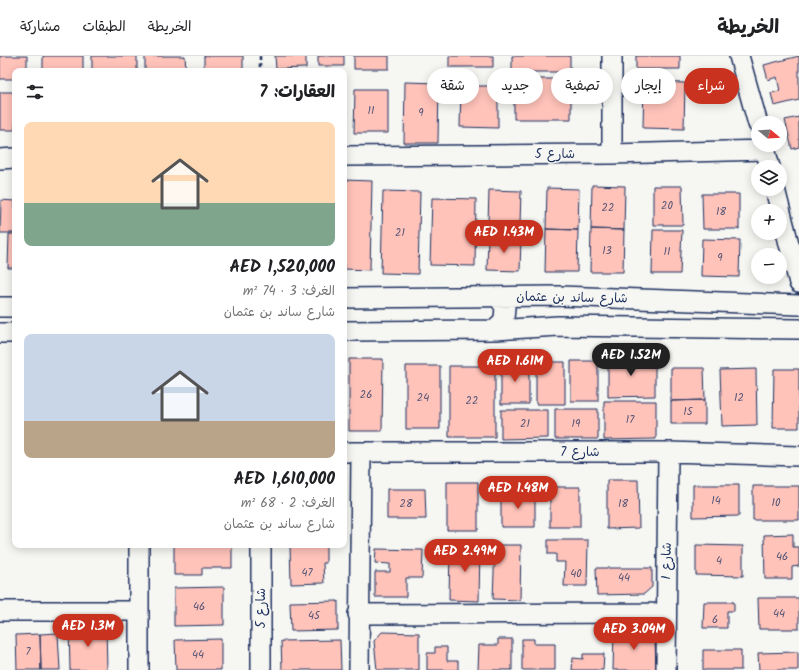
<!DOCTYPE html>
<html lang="ar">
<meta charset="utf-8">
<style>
:root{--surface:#fff;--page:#f6f6f6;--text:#202124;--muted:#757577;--line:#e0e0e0;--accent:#c8321e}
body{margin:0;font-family:Kalam,"Playpen Sans Arabic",sans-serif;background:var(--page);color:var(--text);direction:rtl;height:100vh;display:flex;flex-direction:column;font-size:15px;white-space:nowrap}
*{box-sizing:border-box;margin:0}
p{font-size:13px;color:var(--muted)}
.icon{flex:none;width:22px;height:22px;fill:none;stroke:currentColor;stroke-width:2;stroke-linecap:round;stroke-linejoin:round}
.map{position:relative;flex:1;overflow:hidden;direction:ltr}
.sheet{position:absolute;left:12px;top:12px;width:335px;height:480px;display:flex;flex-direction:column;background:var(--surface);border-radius:8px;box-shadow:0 2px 10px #0003;direction:rtl}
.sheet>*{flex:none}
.top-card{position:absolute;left:359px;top:12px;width:380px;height:36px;direction:rtl;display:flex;gap:8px}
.needle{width:26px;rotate:108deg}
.fabs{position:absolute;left:751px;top:60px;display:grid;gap:8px}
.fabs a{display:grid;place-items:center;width:36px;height:36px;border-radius:50%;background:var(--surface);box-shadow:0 2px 10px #0003;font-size:20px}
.price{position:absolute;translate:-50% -34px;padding:0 9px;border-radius:14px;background:var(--accent);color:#fff;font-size:13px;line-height:26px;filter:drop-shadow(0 1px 2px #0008)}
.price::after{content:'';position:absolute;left:50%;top:24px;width:12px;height:9px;margin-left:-6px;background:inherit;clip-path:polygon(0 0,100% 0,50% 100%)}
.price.current{background:#222;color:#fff}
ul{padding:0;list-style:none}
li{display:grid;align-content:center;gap:8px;height:212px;padding:0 12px}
li span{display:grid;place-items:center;height:124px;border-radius:8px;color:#555}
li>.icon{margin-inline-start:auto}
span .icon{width:72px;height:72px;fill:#fffc;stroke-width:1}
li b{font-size:17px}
h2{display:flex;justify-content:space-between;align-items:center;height:48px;padding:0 12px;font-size:17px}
.pill{padding:0 14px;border-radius:18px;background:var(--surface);box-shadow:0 2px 10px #0003;font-size:14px;line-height:36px}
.pill.current{background:var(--accent);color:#fff}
header{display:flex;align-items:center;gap:24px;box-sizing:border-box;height:56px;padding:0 20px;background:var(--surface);border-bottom:1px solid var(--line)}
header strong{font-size:19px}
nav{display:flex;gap:22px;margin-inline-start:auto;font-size:14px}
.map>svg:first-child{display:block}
.building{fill:#ffc3ba;stroke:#1b2f5e}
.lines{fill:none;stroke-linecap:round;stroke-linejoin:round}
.minor-casing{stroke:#1b2f5e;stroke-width:22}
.path{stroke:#1b2f5e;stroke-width:2.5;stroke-dasharray:4 3;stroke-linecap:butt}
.minor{stroke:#f6f6f2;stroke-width:19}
.labels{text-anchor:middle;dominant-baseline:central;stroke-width:3;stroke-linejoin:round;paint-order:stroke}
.number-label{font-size:11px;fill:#545475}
.street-label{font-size:13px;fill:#1b2f5e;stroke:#f6f6f2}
</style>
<header>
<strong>الخريطة</strong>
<nav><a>الخريطة</a><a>الطبقات</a><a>مشاركة</a></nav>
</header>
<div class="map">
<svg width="799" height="614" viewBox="0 0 799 614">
<rect width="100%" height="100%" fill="#f6f6f2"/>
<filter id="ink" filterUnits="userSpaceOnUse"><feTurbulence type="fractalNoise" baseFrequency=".025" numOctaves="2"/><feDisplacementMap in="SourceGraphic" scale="8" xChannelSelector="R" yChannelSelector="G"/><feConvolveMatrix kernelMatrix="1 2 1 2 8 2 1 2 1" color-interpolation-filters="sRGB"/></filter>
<g filter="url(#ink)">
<path class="building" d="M0 0H27V15H15V23H0Z
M43 0H83V15H43Z
M92 0H137V15H92Z
M145 0H185L186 15H145Z
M204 0H243V15H204Z
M275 0H306V12L276 13Z
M318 0H344V10H318Z
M354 0H389V13H354Z
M449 0H493V11H449Z
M512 0H570V16H512Z
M636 0H680V13H636Z
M799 0V44L774 50 771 37 780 35 777 21 768 24 764 9Z
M514 23H571V63H514Z
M405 26 439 27 438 87H404Z
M644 26 685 27 684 73 643 72Z
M461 30H498V72L460 71Z
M355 33H388V77H354Z
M0 36H15V74H0Z
M799 61V91L792 93 785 64Z
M344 124 372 125 370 214 344 213Z
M592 129 625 130 624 174 591 173Z
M653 130H682L683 169H653Z
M547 132 579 133 578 174 546 173Z
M489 134 521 135 520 168 488 167Z
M383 135 420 136 418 218 381 217Z
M702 138H739V173H703Z
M432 142 476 143 475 210 430 209Z
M1 144 15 145V177H0Z
M546 173 578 174 577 216H545Z
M591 173 624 174 623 216H590Z
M653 174H682L680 218H652Z
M9 178H15V212H8Z
M488 181 521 182 520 215 487 214Z
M702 183 740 184 739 221 701 220Z
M608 301H655V340L608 341Z
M349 303H383L382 375H349Z
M571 305H598V345H571Z
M501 306H529V348H501Z
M536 306H565V348H536Z
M406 310H440V373H406Z
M449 310H495V381H449Z
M671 312H704L705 344 671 345Z
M756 313 757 369 722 370 720 314Z
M774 313H799V372H773Z
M705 344V368H671V345Z
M604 345H656V383L604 384Z
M555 353H598V383H555Z
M501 354H548V382L501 383Z
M607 424H638L639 472 607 473Z
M447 426H478V474H447Z
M693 429H739V460L693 461Z
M753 430H799V464H753Z
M550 431H580V471H550Z
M387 433H425L426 463H387Z
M501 436H535V471H501Z
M793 478V491H799V510L792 511V523H765L764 479Z
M548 484H588L587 530H564L565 506H556V498H548Z
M174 489H232V512H202V519H174Z
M290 489H326V507H323L324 527 291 528Z
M495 489H521L520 544 493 543Z
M696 489 743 490V520L696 519Z
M450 490H480L479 545 449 544Z
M376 493 423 494 422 522H406V541H375V516H390V508L375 507Z
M596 512H652V531L644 538 597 539Z
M224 531V569L174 570V532Z
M758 542H799V573H759Z
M338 545V574L291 575 290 546Z
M704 546H734V555H727V572H703Z
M106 569 107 614H70L69 570Z
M647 573 655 583 656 614H613L614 575Z
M382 576 419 577V614H377L374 585Z
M58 577 60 614H41L40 578Z
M40 578 41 614H17L16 579Z
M221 583V614H176L175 584Z
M498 583H512V614H478L479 589H498Z
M522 583H534V588H555V614H522Z
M340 584 341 614H282L281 585Z
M435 591H447V605H458V614H427V597H435Z
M703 594H741V614H703Z
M798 596V614H759L758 597Z
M583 598H604L603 614H572L573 602 583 603Z"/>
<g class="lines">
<g class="minor-casing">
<path id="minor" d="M739 0 758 68
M764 89 770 111
M612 98V0
M344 100 612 98 765 94
M0 103 15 102
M775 133 799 227
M344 242 560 240 799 249
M0 251H15
M496 274 504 263 505 251 498 241
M344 275 496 274 558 270 799 273
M0 277H15
M344 396H668L799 400
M139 489V614
M261 489V614
M0 555H139
M358 558 666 557
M359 614 361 396
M666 614 668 396"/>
</g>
<path class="path" d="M260 0V15"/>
<use href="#minor" class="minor"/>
</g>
</g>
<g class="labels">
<g class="number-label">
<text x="371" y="55">11</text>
<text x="421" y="57">9</text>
<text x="667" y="150">20</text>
<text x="608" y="152">22</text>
<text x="721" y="156">18</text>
<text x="400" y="177">21</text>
<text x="607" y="195">13</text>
<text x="667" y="196">11</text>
<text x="720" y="202">9</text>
<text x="366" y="339">26</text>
<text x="423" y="342">24</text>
<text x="739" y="342">12</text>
<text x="472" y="345">22</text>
<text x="688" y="356">15</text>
<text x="630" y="364">17</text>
<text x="525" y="368">21</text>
<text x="576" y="368">19</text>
<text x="716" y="445">14</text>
<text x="776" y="447">10</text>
<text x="406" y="448">28</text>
<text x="623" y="448">18</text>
<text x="782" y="501">46</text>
<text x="719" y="505">4</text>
<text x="307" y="517">47</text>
<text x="576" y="518">40</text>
<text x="624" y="522">44</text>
<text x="199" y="551">46</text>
<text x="779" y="558">44</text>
<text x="314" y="560">45</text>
<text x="715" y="564">6</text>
<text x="28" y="596">7</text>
<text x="198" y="599">44</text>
</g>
<g class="street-label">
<text x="555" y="98">شارع 5</text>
<text transform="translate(572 242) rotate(1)">شارع ساند بن عثمان</text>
<text x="580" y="396">شارع 7</text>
<text transform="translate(667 505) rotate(-89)">شارع 1</text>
<text transform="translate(261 552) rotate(-90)">شارع 5</text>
</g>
</g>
</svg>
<div class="fabs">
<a><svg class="needle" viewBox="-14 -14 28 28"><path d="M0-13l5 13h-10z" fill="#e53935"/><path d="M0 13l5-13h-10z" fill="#757577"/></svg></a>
<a><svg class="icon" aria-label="layers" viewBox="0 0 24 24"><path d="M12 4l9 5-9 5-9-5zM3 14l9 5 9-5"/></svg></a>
<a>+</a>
<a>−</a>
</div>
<b class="price" style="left:504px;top:198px">AED 1.43M</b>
<b class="price current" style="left:631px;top:321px">AED 1.52M</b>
<b class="price" style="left:515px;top:327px">AED 1.61M</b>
<b class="price" style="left:518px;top:454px">AED 1.48M</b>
<b class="price" style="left:465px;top:517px">AED 2.49M</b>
<b class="price" style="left:88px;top:592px">AED 1.3M</b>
<b class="price" style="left:634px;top:595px">AED 3.04M</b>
<div class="top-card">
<a class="pill current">شراء</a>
<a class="pill">إيجار</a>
<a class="pill">تصفية</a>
<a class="pill">جديد</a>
<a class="pill">شقة</a>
</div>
<section class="sheet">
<h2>العقارات: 7<svg class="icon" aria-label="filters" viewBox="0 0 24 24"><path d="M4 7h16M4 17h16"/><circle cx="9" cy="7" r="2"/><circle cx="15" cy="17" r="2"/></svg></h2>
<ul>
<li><span style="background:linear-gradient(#ffd9b3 65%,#7fa58c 0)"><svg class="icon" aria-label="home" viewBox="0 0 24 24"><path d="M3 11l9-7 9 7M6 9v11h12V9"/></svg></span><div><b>AED 1,520,000</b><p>الغرف: 3 · 74 m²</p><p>شارع ساند بن عثمان</p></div></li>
<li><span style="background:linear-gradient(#c9d6e8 70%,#b9a48a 0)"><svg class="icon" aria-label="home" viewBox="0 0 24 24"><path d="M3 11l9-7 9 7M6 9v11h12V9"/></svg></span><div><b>AED 1,610,000</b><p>الغرف: 2 · 68 m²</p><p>شارع ساند بن عثمان</p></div></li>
</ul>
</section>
</div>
